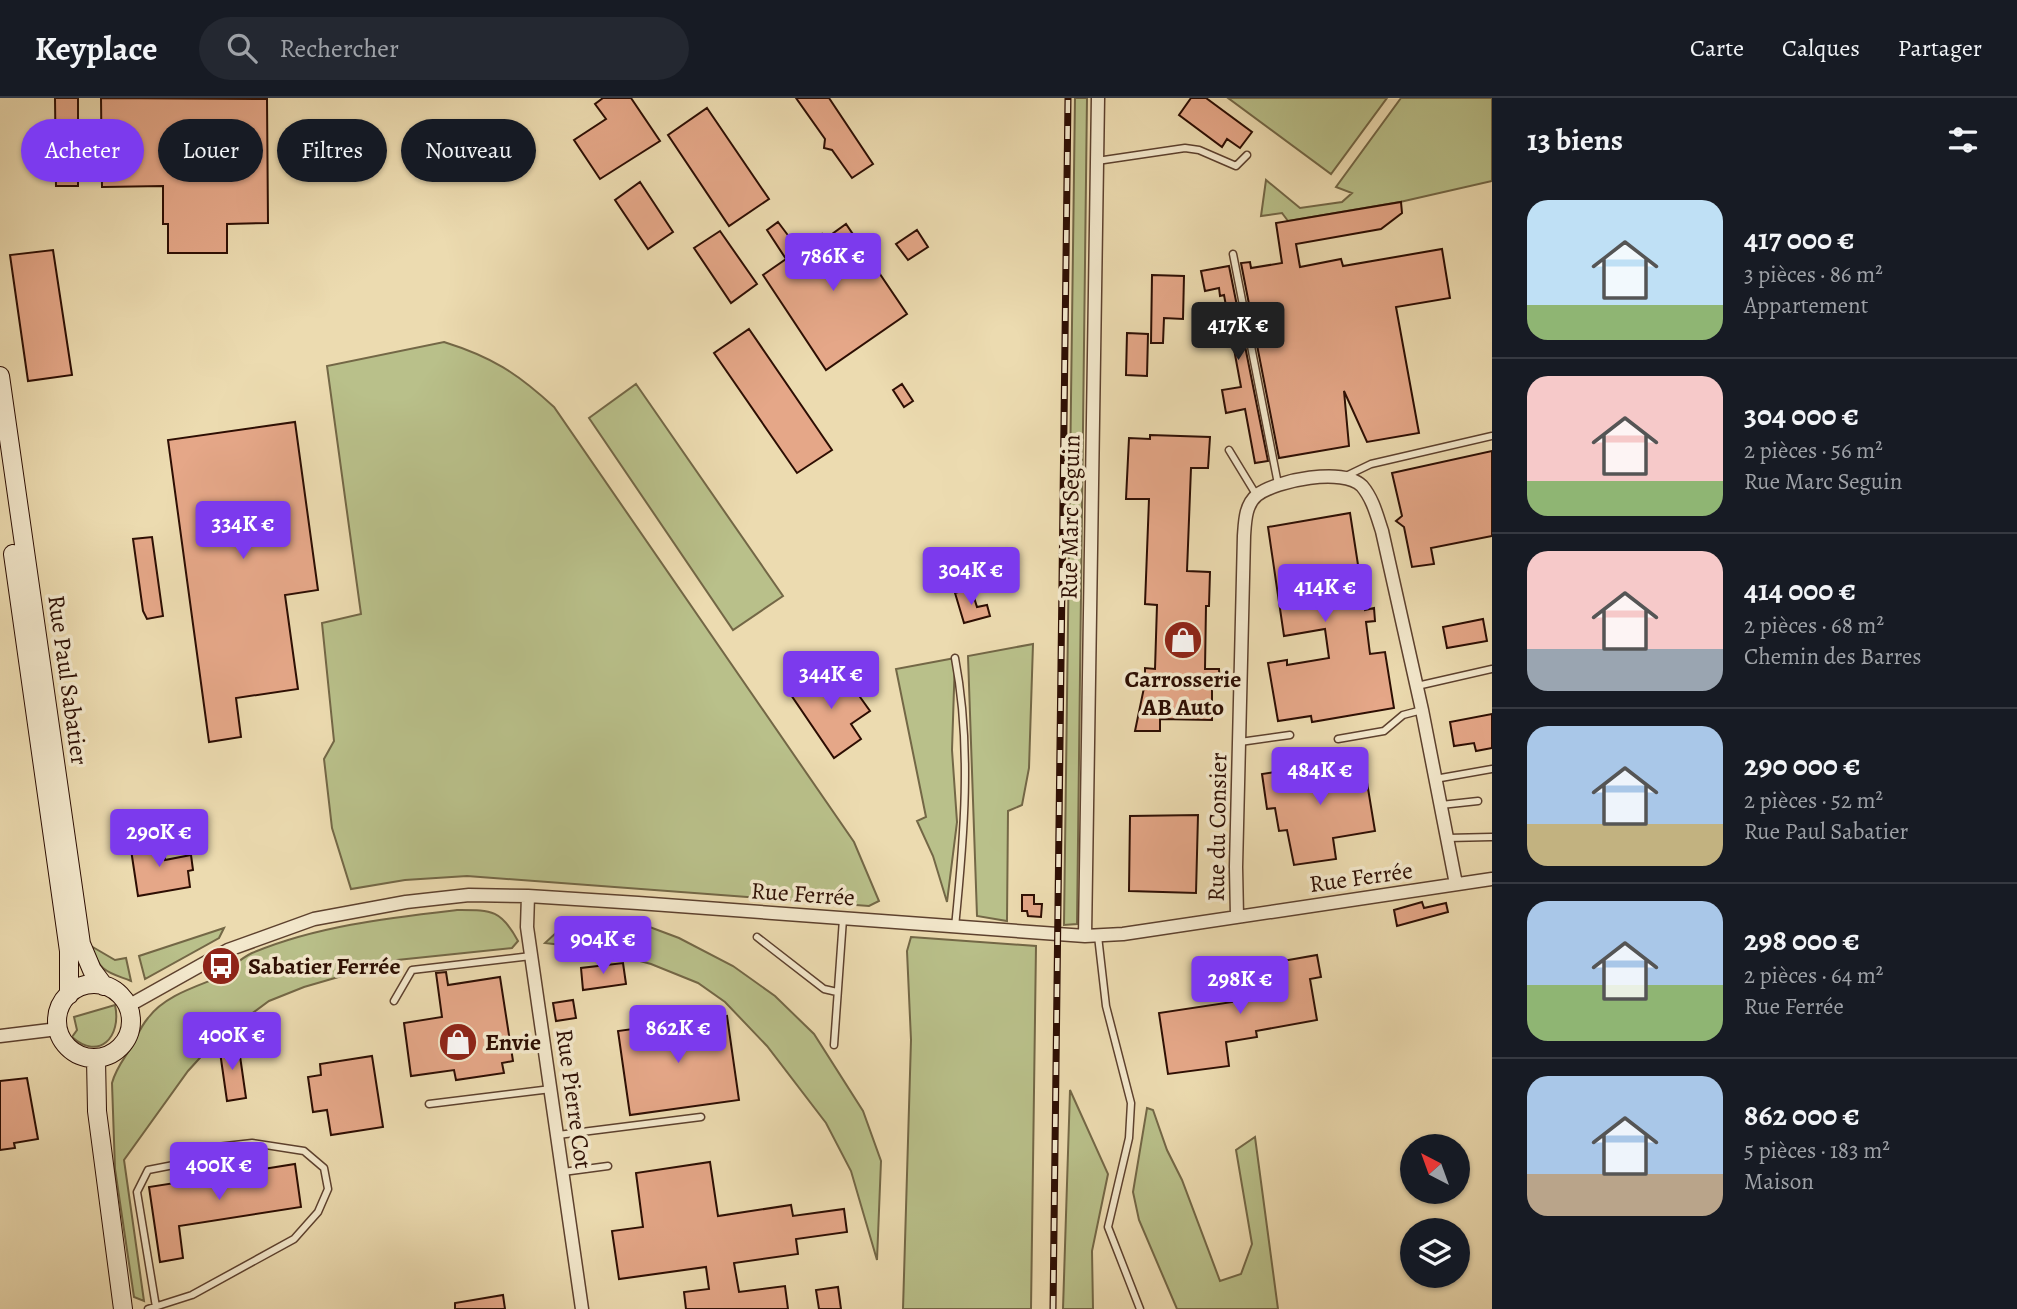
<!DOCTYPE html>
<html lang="fr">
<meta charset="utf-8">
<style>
:root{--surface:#171b24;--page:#242831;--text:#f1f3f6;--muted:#9ea1a6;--line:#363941;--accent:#7c3aed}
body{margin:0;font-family:Alegreya,serif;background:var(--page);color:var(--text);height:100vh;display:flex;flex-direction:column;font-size:26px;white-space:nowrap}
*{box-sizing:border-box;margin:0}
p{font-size:23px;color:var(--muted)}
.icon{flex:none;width:38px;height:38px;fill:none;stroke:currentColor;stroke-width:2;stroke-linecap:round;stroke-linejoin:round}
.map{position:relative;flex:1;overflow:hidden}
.panel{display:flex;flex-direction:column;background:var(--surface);width:525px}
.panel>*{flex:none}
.hud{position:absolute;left:21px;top:21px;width:665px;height:63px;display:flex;gap:14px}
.needle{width:46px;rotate:319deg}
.tools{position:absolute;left:1400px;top:1036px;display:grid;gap:14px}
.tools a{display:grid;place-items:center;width:70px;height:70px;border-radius:50%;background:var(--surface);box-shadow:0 2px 5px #0004;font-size:35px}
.price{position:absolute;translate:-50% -60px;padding:0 16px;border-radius:7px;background:var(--accent);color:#fff;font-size:23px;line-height:46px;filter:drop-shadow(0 2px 4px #0008)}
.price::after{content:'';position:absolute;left:50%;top:42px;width:21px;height:16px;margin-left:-10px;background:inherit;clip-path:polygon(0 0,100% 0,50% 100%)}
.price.selected{background:#222;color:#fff}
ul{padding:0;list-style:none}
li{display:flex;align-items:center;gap:21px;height:175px;padding:0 35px}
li+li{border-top:2px solid var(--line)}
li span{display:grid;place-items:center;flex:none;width:196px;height:140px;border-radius:21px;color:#555}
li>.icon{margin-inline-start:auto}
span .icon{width:84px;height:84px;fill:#fffc;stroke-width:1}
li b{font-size:30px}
h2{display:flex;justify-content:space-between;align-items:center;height:84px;padding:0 35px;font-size:30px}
.pill{padding:0 24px;border-radius:32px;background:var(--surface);box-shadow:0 2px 5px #0004;font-size:24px;line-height:63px}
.pill.selected{background:var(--accent);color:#fff}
header{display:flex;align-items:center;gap:42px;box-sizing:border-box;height:98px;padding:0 35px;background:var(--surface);border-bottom:2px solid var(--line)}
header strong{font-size:33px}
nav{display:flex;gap:38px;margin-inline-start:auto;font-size:24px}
.search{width:490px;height:63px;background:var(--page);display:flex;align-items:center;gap:18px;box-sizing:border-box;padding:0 24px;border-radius:38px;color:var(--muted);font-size:26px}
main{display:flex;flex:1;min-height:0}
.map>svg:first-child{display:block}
.green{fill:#b9c08a;stroke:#736746;stroke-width:2}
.building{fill:#e5a788;stroke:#2d0e03;stroke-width:2}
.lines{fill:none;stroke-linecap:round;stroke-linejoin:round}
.service-casing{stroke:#5d412e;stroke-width:9}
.minor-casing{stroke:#5d412e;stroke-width:15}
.secondary-casing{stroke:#2d0e03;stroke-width:20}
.service{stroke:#f3e8cc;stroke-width:6}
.minor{stroke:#f3e8cc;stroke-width:12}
.secondary{stroke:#f3e8cc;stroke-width:18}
.rail-casing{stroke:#2d0e03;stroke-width:7}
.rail{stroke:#f3e8cc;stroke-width:4.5;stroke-dasharray:13;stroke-linecap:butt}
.labels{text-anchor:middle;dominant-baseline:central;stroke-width:7;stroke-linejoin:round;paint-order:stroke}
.street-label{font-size:24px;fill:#2d0e03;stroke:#f3e8cc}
.poi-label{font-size:24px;font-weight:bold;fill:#2d0e03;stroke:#f3e8cc;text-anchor:start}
</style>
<header>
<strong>Keyplace</strong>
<div class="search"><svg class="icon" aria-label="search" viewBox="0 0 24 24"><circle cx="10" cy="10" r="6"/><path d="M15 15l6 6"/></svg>Rechercher</div>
<nav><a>Carte</a><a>Calques</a><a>Partager</a></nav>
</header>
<main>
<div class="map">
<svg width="1492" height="1211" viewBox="0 0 1492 1211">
<rect width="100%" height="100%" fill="#ecdbb0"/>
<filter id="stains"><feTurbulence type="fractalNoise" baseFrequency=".00286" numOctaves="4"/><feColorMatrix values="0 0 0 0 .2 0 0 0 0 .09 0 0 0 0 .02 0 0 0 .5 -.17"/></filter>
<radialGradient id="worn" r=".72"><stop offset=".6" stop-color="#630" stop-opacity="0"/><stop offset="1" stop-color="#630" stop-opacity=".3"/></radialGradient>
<path class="green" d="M1075 0H1087L1077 826 1064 827Z
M1228 0H1387L1331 76Z
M1401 0H1492V83L1400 104 1288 123 1282 115 1261 118 1266 82 1300 110 1342 104 1352 95 1336 89Z
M444 244C492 259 517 275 554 309L854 744 879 803 869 808 467 778 405 782 351 791 332 730 324 661 334 643 322 525 361 516 327 268Z
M636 286 783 498 733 532 589 320Z
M1033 546 1029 670 1022 707 1008 713 1007 823 977 818 968 558Z
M955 560 952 652 957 724 947 804 933 758 917 723 926 719 896 571Z
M457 812C491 812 501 811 518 843L512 850 397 862 304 889 269 903 217 941 188 973 124 1062 144 1203 134 1199 115 1071 112 985C116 970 124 961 132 948 137 938 141 928 148 920 163 900 189 891 212 882 227 875 237 862 252 855 316 828 388 820 457 812Z
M571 821 631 822 679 840 733 868 775 898 814 936 863 1013 881 1063 877 1162 851 1073 826 1025 767 948 725 904 698 885 651 866 596 851 545 845Z
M224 830 219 840 145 881 139 858Z
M911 839 1036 848 1031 1211H903L911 942 907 853Z
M91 848 115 862 126 860 131 883C108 874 100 875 91 848Z
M115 907C122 939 99 963 72 939L77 932 74 919Z
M1070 992 1108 1076 1092 1153 1093 1211H1063Z
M1147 1010 1153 1012 1167 1052 1182 1082 1220 1183 1241 1176 1252 1146 1236 1052 1255 1039 1278 1211H1177L1139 1122 1133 1094Z"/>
<path class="building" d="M55 0H78V88H56Z
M101 0 267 1 268 125 227 126V155H168V126H163V88L102 89Z
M603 0H631L660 43 600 81 574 42 606 21 595 6Z
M796 0H829L873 66 852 80 832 52 824 50 825 41Z
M1191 0H1206L1252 34 1240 50 1227 41 1222 49 1179 17Z
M707 10 769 101 729 128 668 37Z
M640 84 673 134 648 151 615 102Z
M1401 104 1402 115 1381 131 1296 146 1300 169 1341 161 1343 168 1442 151 1450 200 1396 209 1419 335 1367 344 1344 293 1349 348 1279 360 1241 165 1250 164 1251 170 1282 165 1276 125Z
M778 124 799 152 822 136 825 141 846 126 907 216 826 272 763 177 786 161 767 132Z
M917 132 928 149 908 162 896 146Z
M720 133 757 186 731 205 694 150Z
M53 152 72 277 28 283 10 157Z
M1229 168 1268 363 1255 365 1245 311 1226 315 1222 292 1241 289 1224 197 1220 198 1219 190 1205 193 1201 173Z
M1152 177 1184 178 1183 221 1164 220 1163 245H1151Z
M749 231 832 352 797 375 714 255Z
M1127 235 1148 236 1147 278 1126 277Z
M902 286 913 303 904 309 893 292Z
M295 324 318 492 285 497 298 591 236 600 241 639 209 644 168 342Z
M1150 337 1210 339 1208 370H1191L1187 473 1210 474 1209 508H1206L1205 571H1219L1220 591H1212V622L1160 621V633H1135L1145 585V570L1155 571 1157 507 1145 506 1149 401H1126L1129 340 1150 341Z
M1492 353V438L1431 450 1434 466 1412 469 1404 429 1396 423 1402 418 1392 375Z
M1350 415 1365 512 1374 510 1375 523 1366 524 1370 556 1385 554 1394 610 1312 624 1311 618 1278 623 1268 565 1287 562V567L1329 560 1325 531 1284 538 1268 429Z
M152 439 163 518 147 521 143 513 133 441Z
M971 490 977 509 987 507 990 518 964 525 955 495Z
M1483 521 1487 543 1447 550 1443 529Z
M816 576 826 590 845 578 870 613 851 626 861 641 834 660 789 594Z
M1492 616V650L1476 653 1474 645 1454 648 1450 624Z
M1363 660 1375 733 1333 740 1336 761 1294 767 1287 732 1279 733 1275 710 1267 711 1262 676Z
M1198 717 1196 795 1129 793 1130 718Z
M162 741 165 762 191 757 193 772 188 773 190 789 138 798 130 745Z
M1022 797H1034V806H1042L1041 819 1028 818 1027 813H1022Z
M1422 804 1424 810 1446 805 1448 814 1397 828 1394 812Z
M1317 857 1321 879 1310 881 1317 922 1256 933 1257 939 1226 944 1229 968 1168 976 1159 915 1239 903 1237 893 1258 889 1254 868Z
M623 865 626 886 583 892 581 870Z
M446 874 448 887 500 879 513 963 502 965 504 975 456 982 454 972 411 978 404 925 442 919 436 875Z
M573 902 576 920 556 923 553 905Z
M727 918 739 1002 630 1017 618 933Z
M238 944 246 1000 227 1003 219 947Z
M372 958 383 1029 331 1037 327 1012 313 1014 308 979 321 977 320 966Z
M27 980 38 1041 14 1045 15 1050 0 1052V983Z
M710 1064 718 1118 791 1107 793 1118 844 1111 847 1134 796 1141 798 1156 734 1165 739 1194 785 1188 788 1211H686L684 1194 709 1191 706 1169 619 1181 612 1133 643 1129 636 1075Z
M295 1066 301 1109 179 1128 183 1160 160 1164 149 1089Z
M838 1189 841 1211H819L816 1192Z
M503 1197 505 1211H455V1205Z"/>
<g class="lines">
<g class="service-casing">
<path id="service" d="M1097 63 1185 50 1199 52 1236 68 1247 57
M1233 156 1278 386
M1229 352 1257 398
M1346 378 1371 366 1492 338
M1417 588 1492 571
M1338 641 1384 633 1403 617 1422 612
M1240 644 1290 637
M1435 681 1492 671
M1441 707 1478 703
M1447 740 1491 739
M955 829C964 740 972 649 955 560
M1098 838 1106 908 1131 1005 1129 1040 1108 1129 1140 1211
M757 839 824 891 837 894
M394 903 412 872 531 858
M834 947 843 821
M429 1006 551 991
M558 1037 701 1019
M563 1074 608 1068
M148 1211 192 1197 294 1141 318 1114 328 1091 324 1070 304 1053 252 1045 217 1049 189 1064 148 1072 137 1094 156 1209"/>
</g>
<g class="minor-casing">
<path id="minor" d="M528 798 527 829 582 1211
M1237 819 1236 769 1244 438C1245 424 1245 407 1257 397 1277 382 1343 369 1362 388 1373 401 1377 418 1382 433L1422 612 1456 786
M1085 838 1098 0
M128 908 228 852 314 821 406 804 469 797 528 798 638 805 1085 838 1123 836 1492 781
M0 938 58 931"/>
</g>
<g class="secondary-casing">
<path id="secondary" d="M0 278 81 846 92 872 104 888
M13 456 69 853V897
M57 923a37 37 0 1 1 74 0a37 37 0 1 1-74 0Z
M96 960 97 1013 123 1211"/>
</g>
<use href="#service" class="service"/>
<use href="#minor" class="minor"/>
<use href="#secondary" class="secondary"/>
<g class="rail-casing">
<path id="rail" d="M1053 1211 1068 0"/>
</g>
<use href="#rail" class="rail"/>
</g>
<defs>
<g id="shop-disc" transform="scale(2.0125)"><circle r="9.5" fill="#8f2418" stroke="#f3e8cc"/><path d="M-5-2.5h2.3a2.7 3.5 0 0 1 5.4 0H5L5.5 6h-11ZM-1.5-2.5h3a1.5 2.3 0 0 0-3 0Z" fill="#fff"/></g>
<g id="bus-disc" transform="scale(2.0125)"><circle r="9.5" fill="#8f2418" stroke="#f3e8cc"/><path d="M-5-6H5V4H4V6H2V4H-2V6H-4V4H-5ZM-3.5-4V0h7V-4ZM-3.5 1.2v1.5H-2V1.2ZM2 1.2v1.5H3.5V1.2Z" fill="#fff"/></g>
</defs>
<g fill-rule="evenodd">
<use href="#shop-disc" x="1183" y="542"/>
<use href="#bus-disc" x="221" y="868"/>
<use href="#shop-disc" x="458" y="944"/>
</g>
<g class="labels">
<g class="street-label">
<text transform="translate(1070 419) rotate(-89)">Rue Marc Seguin</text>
<text transform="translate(68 582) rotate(82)">Rue Paul Sabatier</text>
<text transform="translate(1217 729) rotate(-89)">Rue du Consier</text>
<text transform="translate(1361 779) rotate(-8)">Rue Ferrée</text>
<text transform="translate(803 796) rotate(4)">Rue Ferrée</text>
<text transform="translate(574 1001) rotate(82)">Rue Pierre Cot</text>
</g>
<g class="poi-label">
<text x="1183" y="581" text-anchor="middle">Carrosserie<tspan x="1183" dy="28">AB Auto</tspan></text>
<text x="248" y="868">Sabatier Ferrée</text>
<text x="485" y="944">Envie</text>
</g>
</g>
<rect width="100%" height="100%" filter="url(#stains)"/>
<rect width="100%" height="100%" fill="url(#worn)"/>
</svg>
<div class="tools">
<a><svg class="needle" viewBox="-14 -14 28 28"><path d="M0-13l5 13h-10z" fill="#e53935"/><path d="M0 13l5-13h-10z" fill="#9ea1a6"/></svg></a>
<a><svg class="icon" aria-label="layers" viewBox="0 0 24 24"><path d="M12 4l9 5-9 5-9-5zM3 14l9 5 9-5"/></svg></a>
</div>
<b class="price" style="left:833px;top:195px">786K €</b>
<b class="price selected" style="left:1238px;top:264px">417K €</b>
<b class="price" style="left:243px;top:463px">334K €</b>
<b class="price" style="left:971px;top:509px">304K €</b>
<b class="price" style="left:1325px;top:526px">414K €</b>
<b class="price" style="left:831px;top:613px">344K €</b>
<b class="price" style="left:1320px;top:709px">484K €</b>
<b class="price" style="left:159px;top:771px">290K €</b>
<b class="price" style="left:603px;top:878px">904K €</b>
<b class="price" style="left:1240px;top:918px">298K €</b>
<b class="price" style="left:678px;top:967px">862K €</b>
<b class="price" style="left:232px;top:974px">400K €</b>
<b class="price" style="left:219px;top:1104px">400K €</b>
<div class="hud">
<a class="pill selected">Acheter</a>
<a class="pill">Louer</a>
<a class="pill">Filtres</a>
<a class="pill">Nouveau</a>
</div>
</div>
<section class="panel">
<h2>13 biens<svg class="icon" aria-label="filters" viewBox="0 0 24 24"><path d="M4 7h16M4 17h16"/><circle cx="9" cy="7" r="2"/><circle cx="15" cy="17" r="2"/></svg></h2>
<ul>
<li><span style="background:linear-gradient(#bfe0f5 75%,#8fb573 0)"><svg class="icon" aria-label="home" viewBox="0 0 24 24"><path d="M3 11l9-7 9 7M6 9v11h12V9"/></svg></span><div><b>417 000 €</b><p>3 pièces · 86 m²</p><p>Appartement</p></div></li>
<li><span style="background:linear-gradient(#f6c9c9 75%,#8fb573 0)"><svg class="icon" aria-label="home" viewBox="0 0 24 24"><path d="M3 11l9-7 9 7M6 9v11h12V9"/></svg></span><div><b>304 000 €</b><p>2 pièces · 56 m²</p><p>Rue Marc Seguin</p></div></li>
<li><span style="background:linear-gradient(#f6c9c9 70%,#9aa5b1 0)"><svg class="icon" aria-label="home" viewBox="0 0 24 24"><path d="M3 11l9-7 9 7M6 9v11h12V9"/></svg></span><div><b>414 000 €</b><p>2 pièces · 68 m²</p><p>Chemin des Barres</p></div></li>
<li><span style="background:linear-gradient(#a9c7e8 70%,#c2b280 0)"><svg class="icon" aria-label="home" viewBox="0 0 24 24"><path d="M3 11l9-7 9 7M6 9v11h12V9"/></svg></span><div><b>290 000 €</b><p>2 pièces · 52 m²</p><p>Rue Paul Sabatier</p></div></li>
<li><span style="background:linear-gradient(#a9c7e8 60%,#8fb573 0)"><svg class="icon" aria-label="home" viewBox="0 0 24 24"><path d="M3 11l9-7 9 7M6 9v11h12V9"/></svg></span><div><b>298 000 €</b><p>2 pièces · 64 m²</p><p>Rue Ferrée</p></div></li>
<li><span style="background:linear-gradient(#a9c7e8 70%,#b9a48a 0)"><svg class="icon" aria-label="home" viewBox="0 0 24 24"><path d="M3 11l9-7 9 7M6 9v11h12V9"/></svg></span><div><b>862 000 €</b><p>5 pièces · 183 m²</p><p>Maison</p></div></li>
</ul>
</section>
</main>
